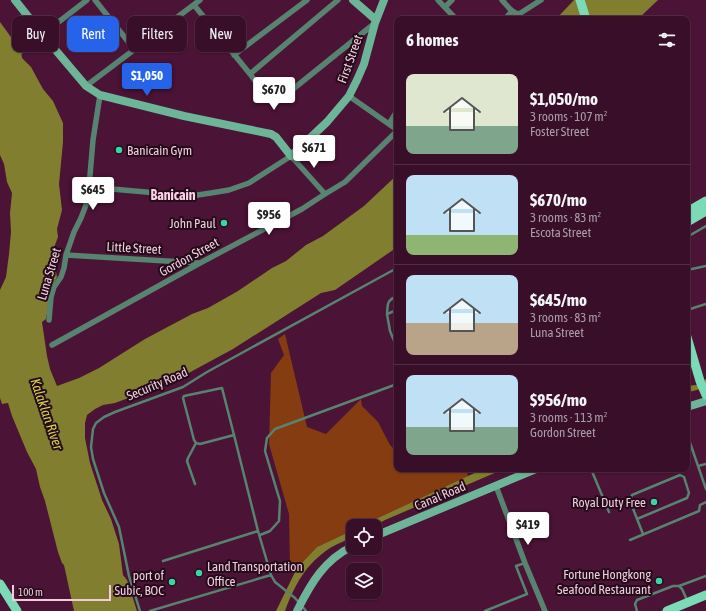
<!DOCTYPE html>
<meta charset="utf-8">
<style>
:root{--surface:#380e28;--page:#3f1730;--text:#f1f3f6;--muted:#ab9ca8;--line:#522e45;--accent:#2563eb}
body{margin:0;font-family:"Asap Condensed",sans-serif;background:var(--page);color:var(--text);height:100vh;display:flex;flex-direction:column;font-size:15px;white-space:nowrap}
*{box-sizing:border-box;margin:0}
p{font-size:13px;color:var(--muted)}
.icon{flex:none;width:22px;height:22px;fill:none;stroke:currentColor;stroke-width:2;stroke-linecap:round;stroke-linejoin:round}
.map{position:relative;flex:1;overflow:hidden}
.details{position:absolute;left:394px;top:16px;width:296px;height:456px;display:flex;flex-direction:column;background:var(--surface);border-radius:8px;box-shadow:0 1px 3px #0004,0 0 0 1px var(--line)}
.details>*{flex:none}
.guide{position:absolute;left:12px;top:16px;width:322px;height:36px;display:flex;gap:8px}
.tools{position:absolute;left:346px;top:519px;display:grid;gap:8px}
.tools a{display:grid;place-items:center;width:36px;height:36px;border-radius:8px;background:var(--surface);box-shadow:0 1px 3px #0004,0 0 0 1px var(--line);font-size:20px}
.scale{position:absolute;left:12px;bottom:10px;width:99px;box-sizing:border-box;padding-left:4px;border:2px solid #f1ccde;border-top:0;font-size:11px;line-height:14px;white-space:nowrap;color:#f1ccde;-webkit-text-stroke:3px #230b19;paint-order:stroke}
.price{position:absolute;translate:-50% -34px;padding:0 9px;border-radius:4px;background:#fff;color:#222;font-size:13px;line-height:26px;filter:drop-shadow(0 1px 2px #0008)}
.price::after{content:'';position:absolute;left:50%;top:24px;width:12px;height:9px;margin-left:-6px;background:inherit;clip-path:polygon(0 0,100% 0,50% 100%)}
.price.current{background:var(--accent);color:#fff}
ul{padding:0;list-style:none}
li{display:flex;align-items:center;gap:12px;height:100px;padding:0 12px}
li+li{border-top:1px solid var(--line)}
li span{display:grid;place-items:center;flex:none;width:112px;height:80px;border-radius:8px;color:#555}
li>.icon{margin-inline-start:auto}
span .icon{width:48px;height:48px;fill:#fffc;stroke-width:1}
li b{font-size:17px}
h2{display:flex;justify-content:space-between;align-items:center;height:48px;padding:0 12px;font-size:17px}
.tag{padding:0 14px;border-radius:8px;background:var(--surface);box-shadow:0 1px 3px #0004,0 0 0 1px var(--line);font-size:14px;line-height:36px}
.tag.current{background:var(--accent);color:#fff}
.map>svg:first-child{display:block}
.green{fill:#843c10}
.water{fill:#817e2f}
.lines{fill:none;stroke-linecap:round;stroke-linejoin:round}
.lane{stroke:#578371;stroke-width:2.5}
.street{stroke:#578371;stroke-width:5.5}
.secondary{stroke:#6cb598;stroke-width:8}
.primary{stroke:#7bdbb7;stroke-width:9}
.poi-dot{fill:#3bd4a4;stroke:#230b19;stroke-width:1.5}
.labels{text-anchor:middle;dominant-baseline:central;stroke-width:4;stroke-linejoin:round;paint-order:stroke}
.street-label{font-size:13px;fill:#f1ccde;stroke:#230b19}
.poi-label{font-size:13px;fill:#f1ccde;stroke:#230b19;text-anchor:end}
.neighbourhood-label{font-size:14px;font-weight:bold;fill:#fdd1e7;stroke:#230b19}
.water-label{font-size:14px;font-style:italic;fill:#d8d349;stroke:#230b19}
</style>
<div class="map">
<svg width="706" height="611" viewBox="0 0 706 611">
<rect width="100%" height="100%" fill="#4b1335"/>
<path class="green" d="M285 334 307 427 326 434 361 399 362 406 378 422 390 445 397 452V469H466L468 476 362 526H353V530L317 547 297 568 290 567 289 514 269 444 271 373 284 355 278 339Z"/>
<path class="water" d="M574 0H658L638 19H556Z
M0 22 21 51 22 58 31 67 43 89 53 101 63 123V142L59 184 62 210 57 229 58 237 52 253 57 277 52 286 46 319 42 322 47 356 50 369 57 386 79 378 99 368 145 339 192 314 208 308 238 291 272 268 286 261 306 245 323 236 364 206 397 175V247L393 250 335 290 321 293 233 349 172 382H167L155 388 115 403 103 405 95 409 87 415 85 423V438L90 463 102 500 111 519 119 544 123 575 127 580 137 611H74L64 565 62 563 58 552 45 501 40 487 36 469 27 452 12 416 8 403 2 404 0 398V290L6 277 9 254 11 232 10 213 12 193 7 182 4 164 0 155Z
M706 379V387C700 390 693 390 687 393V386L696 385Z
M484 469H504L385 520 374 526H361L468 476Z
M353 530V537C346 540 337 544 330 548 306 564 295 584 285 611H276L297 568 317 547Z"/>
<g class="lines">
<path class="lane" d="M687 237 706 226
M687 270 706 266
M397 310 387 314 390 331 397 348
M687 310 706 304
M387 314C388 304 386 301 397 296
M687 434 706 489
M234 435 222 388 184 396 183 398 194 440 196 443 200 444 234 435 258 531 271 575 275 582 295 598 306 611
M698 466 706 464
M591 469 609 512
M195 484 187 461 188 458 196 443
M637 519 687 498 689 493 684 477 680 475 632 495 630 501 643 534
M260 535 270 531 279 521 280 501 265 451 267 438 275 429 397 384
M630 540 699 511 700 505 706 502
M163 561 258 531
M679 586 706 576
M140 611 129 576 119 527 104 493 93 459 91 447 93 429 96 423 104 417 115 412 183 387 207 372 397 268
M150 611 271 575
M485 611 527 594 516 566 525 563
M637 611 635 604 637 600 673 586H679L682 589 687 600"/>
<path class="street" d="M95 0 134 49
M438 0 456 19
M502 0C507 5 511 13 519 14L541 0
M194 5 250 74 269 100 273 103 277 102 375 23
M445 7 452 0
M505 19 512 11
M21 51 87 0
M234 55 307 0
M250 74 338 0
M86 86 200 0
M389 124 397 111
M89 187 191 196 211 193 229 190 249 183 291 156 325 194
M66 255 200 263
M49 320 51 297 54 287 61 277 64 268 66 255 74 232 81 218 86 205 89 187 93 140 100 95
M52 345 200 263 302 209 325 194 345 182 396 132 397 130 396 129 349 96
M496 486 525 563 545 611"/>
<path class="secondary" d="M15 0 42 34 86 86 100 95 184 116 271 134 276 137 291 156 327 122 349 96 357 80 364 64 375 23 384 0
M353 0 376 20
M687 407 706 401
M375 536 536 469
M297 611C311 583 324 560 353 546"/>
<path class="primary" d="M580 0 586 19
M687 212 706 201
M687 222 706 211
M687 337 700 381 706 395
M0 584 17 611
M667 611 706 595"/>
</g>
<g class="poi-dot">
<circle cx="119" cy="150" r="4"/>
<circle cx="224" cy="223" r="4"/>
<circle cx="654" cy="502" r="4"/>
<circle cx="199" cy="573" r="4"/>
<circle cx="659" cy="581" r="4"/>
<circle cx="172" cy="582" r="4"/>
</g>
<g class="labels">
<g class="street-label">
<text transform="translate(350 59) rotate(-70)">First Street</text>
<text transform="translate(134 248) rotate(3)">Little Street</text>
<text transform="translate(189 257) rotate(-29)">Gordon Street</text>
<text transform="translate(49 274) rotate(-73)">Luna Street</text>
<text transform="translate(157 384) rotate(-23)">Security Road</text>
<text transform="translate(440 496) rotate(-23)">Canal Road</text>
</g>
<g class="poi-label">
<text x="127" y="150" text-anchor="start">Banicain Gym</text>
<text x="216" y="223">John Paul</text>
<text x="646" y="502">Royal Duty Free</text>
<text x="207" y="566" text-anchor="start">Land Transportation<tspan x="207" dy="15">Office</tspan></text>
<text x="651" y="574">Fortune Hongkong<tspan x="651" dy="15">Seafood Restaurant</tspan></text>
<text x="164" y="575">port of<tspan x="164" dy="15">Subic, BOC</tspan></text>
</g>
<g class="neighbourhood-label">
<text x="173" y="195">Banicain</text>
</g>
<g class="water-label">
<text transform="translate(47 414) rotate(71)">Kalaklan River</text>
</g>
</g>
</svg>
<div class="tools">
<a><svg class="icon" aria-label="locate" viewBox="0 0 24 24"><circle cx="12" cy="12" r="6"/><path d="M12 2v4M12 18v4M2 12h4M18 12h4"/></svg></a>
<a><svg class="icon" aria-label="layers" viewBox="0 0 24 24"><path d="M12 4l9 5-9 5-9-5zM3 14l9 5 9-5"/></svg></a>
</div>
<div class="scale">100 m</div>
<b class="price current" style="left:147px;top:97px">$1,050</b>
<b class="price" style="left:274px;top:111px">$670</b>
<b class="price" style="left:314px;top:169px">$671</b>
<b class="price" style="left:93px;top:211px">$645</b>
<b class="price" style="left:269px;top:236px">$956</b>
<b class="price" style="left:528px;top:546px">$419</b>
<div class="guide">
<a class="tag">Buy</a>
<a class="tag current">Rent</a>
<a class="tag">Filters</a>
<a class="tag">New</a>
</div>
<section class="details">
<h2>6 homes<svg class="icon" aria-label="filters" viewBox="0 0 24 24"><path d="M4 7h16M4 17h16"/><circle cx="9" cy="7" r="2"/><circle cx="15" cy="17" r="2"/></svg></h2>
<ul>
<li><span style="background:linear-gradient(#dfe7d0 65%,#7fa58c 0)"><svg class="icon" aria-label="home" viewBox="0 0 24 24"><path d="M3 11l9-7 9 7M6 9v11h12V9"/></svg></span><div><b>$1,050/mo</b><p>3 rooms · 107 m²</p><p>Foster Street</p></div></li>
<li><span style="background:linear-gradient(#bfe0f5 75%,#8fb573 0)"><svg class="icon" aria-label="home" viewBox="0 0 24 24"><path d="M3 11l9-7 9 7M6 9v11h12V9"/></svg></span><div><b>$670/mo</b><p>3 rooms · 83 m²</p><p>Escota Street</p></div></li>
<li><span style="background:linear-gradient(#bfe0f5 60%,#b9a48a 0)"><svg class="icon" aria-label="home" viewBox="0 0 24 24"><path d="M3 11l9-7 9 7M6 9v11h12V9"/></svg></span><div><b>$645/mo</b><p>3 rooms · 83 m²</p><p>Luna Street</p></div></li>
<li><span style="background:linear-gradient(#bfe0f5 65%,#7fa58c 0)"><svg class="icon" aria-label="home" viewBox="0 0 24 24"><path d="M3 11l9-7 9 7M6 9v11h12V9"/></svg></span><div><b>$956/mo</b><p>3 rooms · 113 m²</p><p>Gordon Street</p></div></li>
</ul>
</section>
</div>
